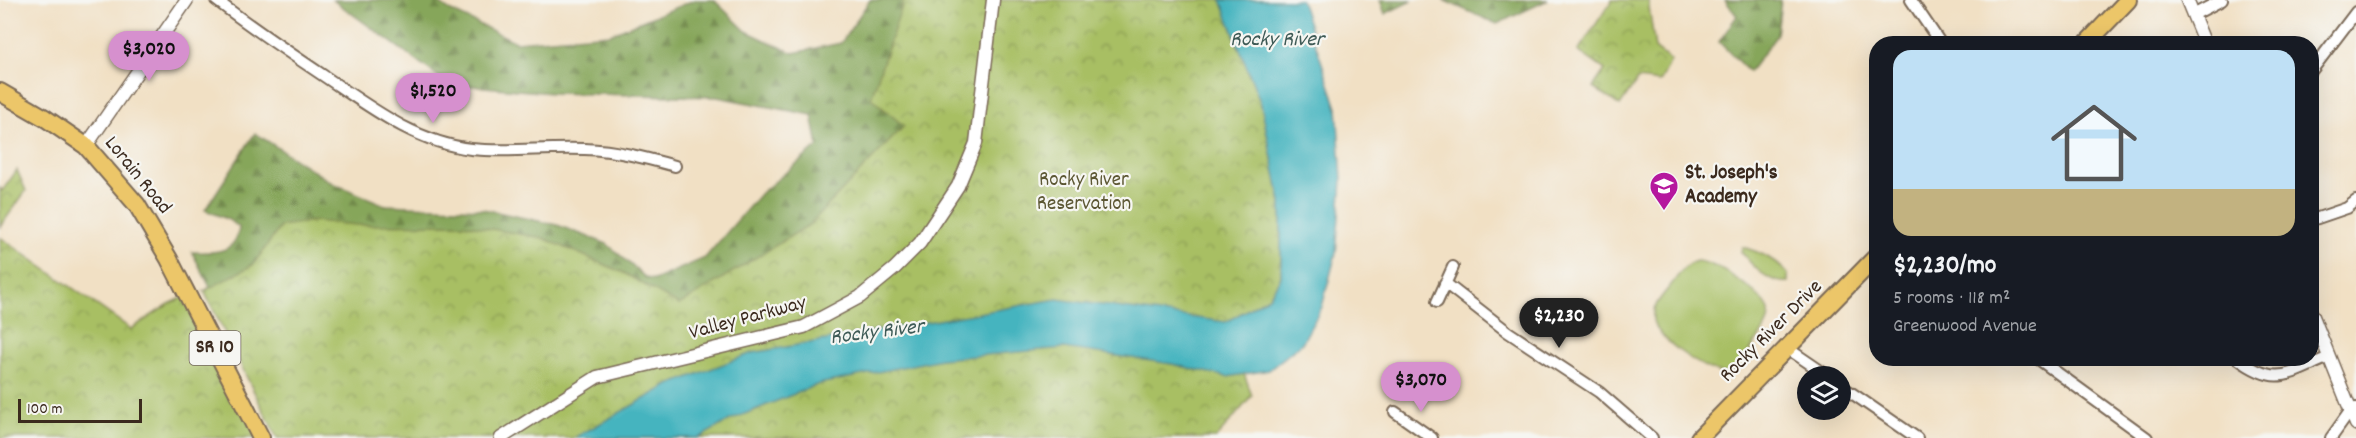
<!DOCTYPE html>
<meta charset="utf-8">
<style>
:root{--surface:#171b24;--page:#20242c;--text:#f1f3f6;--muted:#9ea1a6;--accent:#d690ce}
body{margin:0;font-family:Dekko,sans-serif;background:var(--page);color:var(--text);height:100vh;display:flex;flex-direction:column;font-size:22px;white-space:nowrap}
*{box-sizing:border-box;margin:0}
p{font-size:20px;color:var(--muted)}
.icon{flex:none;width:33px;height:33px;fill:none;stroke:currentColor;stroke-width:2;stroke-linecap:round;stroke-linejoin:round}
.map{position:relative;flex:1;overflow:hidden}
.details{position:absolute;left:1869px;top:36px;width:450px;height:330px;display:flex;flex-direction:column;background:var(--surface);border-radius:24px;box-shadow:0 6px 24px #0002}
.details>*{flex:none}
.fabs{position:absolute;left:1797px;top:366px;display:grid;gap:12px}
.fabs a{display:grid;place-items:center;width:54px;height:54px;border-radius:50%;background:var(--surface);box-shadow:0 6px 24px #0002;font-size:30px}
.scale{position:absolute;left:18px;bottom:15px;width:124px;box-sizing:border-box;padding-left:6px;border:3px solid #3b2a1e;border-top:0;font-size:16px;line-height:21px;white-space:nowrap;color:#3b2a1e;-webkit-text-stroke:4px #f6f6f2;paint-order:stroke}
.price{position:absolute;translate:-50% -51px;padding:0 14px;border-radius:21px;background:var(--accent);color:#111;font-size:20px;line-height:39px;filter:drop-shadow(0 2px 3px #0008)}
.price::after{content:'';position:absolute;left:50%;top:36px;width:18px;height:14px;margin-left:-9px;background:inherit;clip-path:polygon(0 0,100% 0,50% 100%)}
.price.on{background:#222;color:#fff}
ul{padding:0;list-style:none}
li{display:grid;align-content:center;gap:12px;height:318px;padding:0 24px}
li span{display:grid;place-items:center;height:186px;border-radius:18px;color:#555}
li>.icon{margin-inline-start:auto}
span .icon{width:108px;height:108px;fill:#fffc;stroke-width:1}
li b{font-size:26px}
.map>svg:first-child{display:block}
.grass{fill:#a8bf64;stroke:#727441;stroke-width:1.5}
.forest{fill:url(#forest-firs);stroke:#60683c;stroke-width:1.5}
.park{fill:url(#park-crowns);stroke:#727441;stroke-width:1.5}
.water{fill:#45b4bf;stroke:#406f6e;stroke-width:1.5}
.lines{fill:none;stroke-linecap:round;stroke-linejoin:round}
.minor-casing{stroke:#7b6a58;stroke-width:14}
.tertiary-casing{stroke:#7b6a58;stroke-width:15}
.primary-casing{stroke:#7b6a58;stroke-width:20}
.minor{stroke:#fff;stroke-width:10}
.tertiary{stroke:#fff;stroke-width:12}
.primary{stroke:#ecc669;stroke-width:16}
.labels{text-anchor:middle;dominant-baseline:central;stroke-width:4.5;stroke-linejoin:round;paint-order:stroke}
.shield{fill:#f6f6f2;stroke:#73675e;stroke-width:1.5}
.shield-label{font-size:20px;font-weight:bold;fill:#3b2a1e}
.poi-label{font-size:21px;font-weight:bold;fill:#3b2a1e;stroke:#f6f6f2;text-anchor:start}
.street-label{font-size:21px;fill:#3b2a1e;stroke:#f6f6f2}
.park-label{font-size:21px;fill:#5c5733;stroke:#f6f6f2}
.water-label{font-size:22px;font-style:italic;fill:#3e5a56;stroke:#f6f6f2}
</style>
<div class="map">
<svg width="2356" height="438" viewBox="0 0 2356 438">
<defs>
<pattern id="forest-firs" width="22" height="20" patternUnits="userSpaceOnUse" patternTransform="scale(1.5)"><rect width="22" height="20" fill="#86a65a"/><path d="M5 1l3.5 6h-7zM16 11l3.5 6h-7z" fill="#6f874a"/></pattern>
<pattern id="park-crowns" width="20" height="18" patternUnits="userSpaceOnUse" patternTransform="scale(1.5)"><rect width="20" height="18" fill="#a8bf64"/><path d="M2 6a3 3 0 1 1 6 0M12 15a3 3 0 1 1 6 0" fill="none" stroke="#8a9b52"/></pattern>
</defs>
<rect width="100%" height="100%" fill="#f6f6f2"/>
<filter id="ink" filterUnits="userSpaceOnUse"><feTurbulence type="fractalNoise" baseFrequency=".0167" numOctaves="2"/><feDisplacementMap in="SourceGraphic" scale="12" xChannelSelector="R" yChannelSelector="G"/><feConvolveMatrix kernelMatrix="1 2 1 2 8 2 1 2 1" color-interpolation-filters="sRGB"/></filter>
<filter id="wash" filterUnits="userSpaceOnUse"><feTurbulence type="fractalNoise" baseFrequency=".008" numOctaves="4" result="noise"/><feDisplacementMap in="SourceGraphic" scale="24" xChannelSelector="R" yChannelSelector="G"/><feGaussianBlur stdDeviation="1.35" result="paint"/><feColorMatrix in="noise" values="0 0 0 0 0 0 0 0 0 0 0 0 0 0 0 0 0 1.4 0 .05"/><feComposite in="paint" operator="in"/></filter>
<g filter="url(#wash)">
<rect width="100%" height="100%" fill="#f1e0c4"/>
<path class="grass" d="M1742 247C1761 252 1774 259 1788 274V282C1769 285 1752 265 1741 252Z
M1697 261C1717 263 1761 292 1769 310 1770 327 1759 337 1750 350 1744 358 1738 370 1728 373 1711 377 1655 338 1653 320 1651 307 1663 295 1671 285 1679 275 1684 264 1697 261Z"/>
<path class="forest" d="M333 0H435L449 10 516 42 610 34 694 0H714L746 31 793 53 841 43 870 0H985L817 312 204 291 210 287 192 252C213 253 237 254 239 227L227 219 205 210 255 133 332 183 385 205 483 209 557 225 607 244 646 278 654 280 705 258 761 193 818 146 812 115 717 97 552 93 449 84Z
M1380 0H1413L1385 14Z
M1443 0H1548L1497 24Z
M1725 0H1781L1777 35 1749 72 1719 42 1737 16Z"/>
<path class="park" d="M904 0H1260L1229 21 1261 104 1281 202V277L1269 297 1226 322 1252 396 1216 438H277L204 291 253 265 281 226 315 221 357 225 463 224 543 238 624 273 679 305 809 225 904 126 871 98Z
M1612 0H1648L1655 48 1671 61 1660 82 1638 79 1620 106 1593 87 1605 70 1578 51Z
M17 170 26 191 0 227V188L2 191Z
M0 237 131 329 169 304 193 293 260 438H0Z"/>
<path class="water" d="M1221 0H1301L1337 108 1342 180 1336 253 1322 307 1302 343 1269 370 1227 377 1172 364 1064 348 941 359 819 384 730 420 699 438H574L669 385 752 353 1057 299 1226 322 1269 297 1281 277V202L1261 104Z"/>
</g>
<g filter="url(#ink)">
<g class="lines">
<g class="minor-casing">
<path id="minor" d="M216 0C251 27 288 52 324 76 370 107 415 142 471 149 509 153 547 147 585 149 616 150 646 158 675 166
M1911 0 1941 44
M2193 15 2222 0
M2312 70 2356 12
M2312 220 2347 208 2356 201
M1445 283 1508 332 1599 392 1652 438
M1437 302 1453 267
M1787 348 1828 376
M2037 358 2147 438
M2237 358C2277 388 2288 374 2329 357
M1840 385 1917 438
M1395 412 1432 438
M2331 438 2351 410 2356 408"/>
</g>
<g class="tertiary-casing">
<path id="tertiary" d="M2187 0 2205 44
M86 146 187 0
M2312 314 2356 424
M501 438 597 377 804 327 860 297 894 269 920 243 958 186 976 143 993 0"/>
</g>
<g class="primary-casing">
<path id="primary" d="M2086 44 2128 0
M0 92 45 118 86 146 137 205 169 259 261 438
M1699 438 1876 257"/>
</g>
<use href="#minor" class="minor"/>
<use href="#tertiary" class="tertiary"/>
<use href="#primary" class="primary"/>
</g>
</g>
<defs>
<g id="school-pin" transform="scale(1.5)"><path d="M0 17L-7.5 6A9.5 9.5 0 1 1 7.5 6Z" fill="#b5179e" stroke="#f6f6f2"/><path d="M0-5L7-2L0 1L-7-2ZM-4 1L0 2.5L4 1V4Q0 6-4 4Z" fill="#fff"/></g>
</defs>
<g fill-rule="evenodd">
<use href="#school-pin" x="1664" y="186"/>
</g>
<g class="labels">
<rect class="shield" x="189.5" y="331" width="51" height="34" rx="4.5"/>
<g class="shield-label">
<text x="215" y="348">SR 10</text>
</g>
<g class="poi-label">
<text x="1685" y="174">St. Joseph's<tspan x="1685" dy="24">Academy</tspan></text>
</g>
<g class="street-label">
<text transform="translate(137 176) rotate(51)">Lorain Road</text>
<text transform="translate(748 319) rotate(-15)">Valley Parkway</text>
<text transform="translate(1772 332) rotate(-45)">Rocky River Drive</text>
</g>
<g class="park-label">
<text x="1084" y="181">Rocky River<tspan x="1084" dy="24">Reservation</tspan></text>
</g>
<g class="water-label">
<text x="1277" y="40">Rocky River</text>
<text transform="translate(877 333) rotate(-7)">Rocky River</text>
</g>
</g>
</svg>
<div class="fabs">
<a><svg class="icon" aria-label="layers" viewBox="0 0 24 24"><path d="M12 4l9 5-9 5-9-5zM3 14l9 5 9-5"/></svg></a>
</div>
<div class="scale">100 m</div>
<b class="price" style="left:149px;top:82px">$3,020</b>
<b class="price" style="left:433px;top:124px">$1,520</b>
<b class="price on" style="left:1559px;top:349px">$2,230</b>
<b class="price" style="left:1421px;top:413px">$3,070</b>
<section class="details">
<ul>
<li><span style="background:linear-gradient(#bfe0f5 75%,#c2b280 0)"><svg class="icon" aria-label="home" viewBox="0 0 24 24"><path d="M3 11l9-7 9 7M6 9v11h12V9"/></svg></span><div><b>$2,230/mo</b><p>5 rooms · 118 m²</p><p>Greenwood Avenue</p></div></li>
</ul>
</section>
</div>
